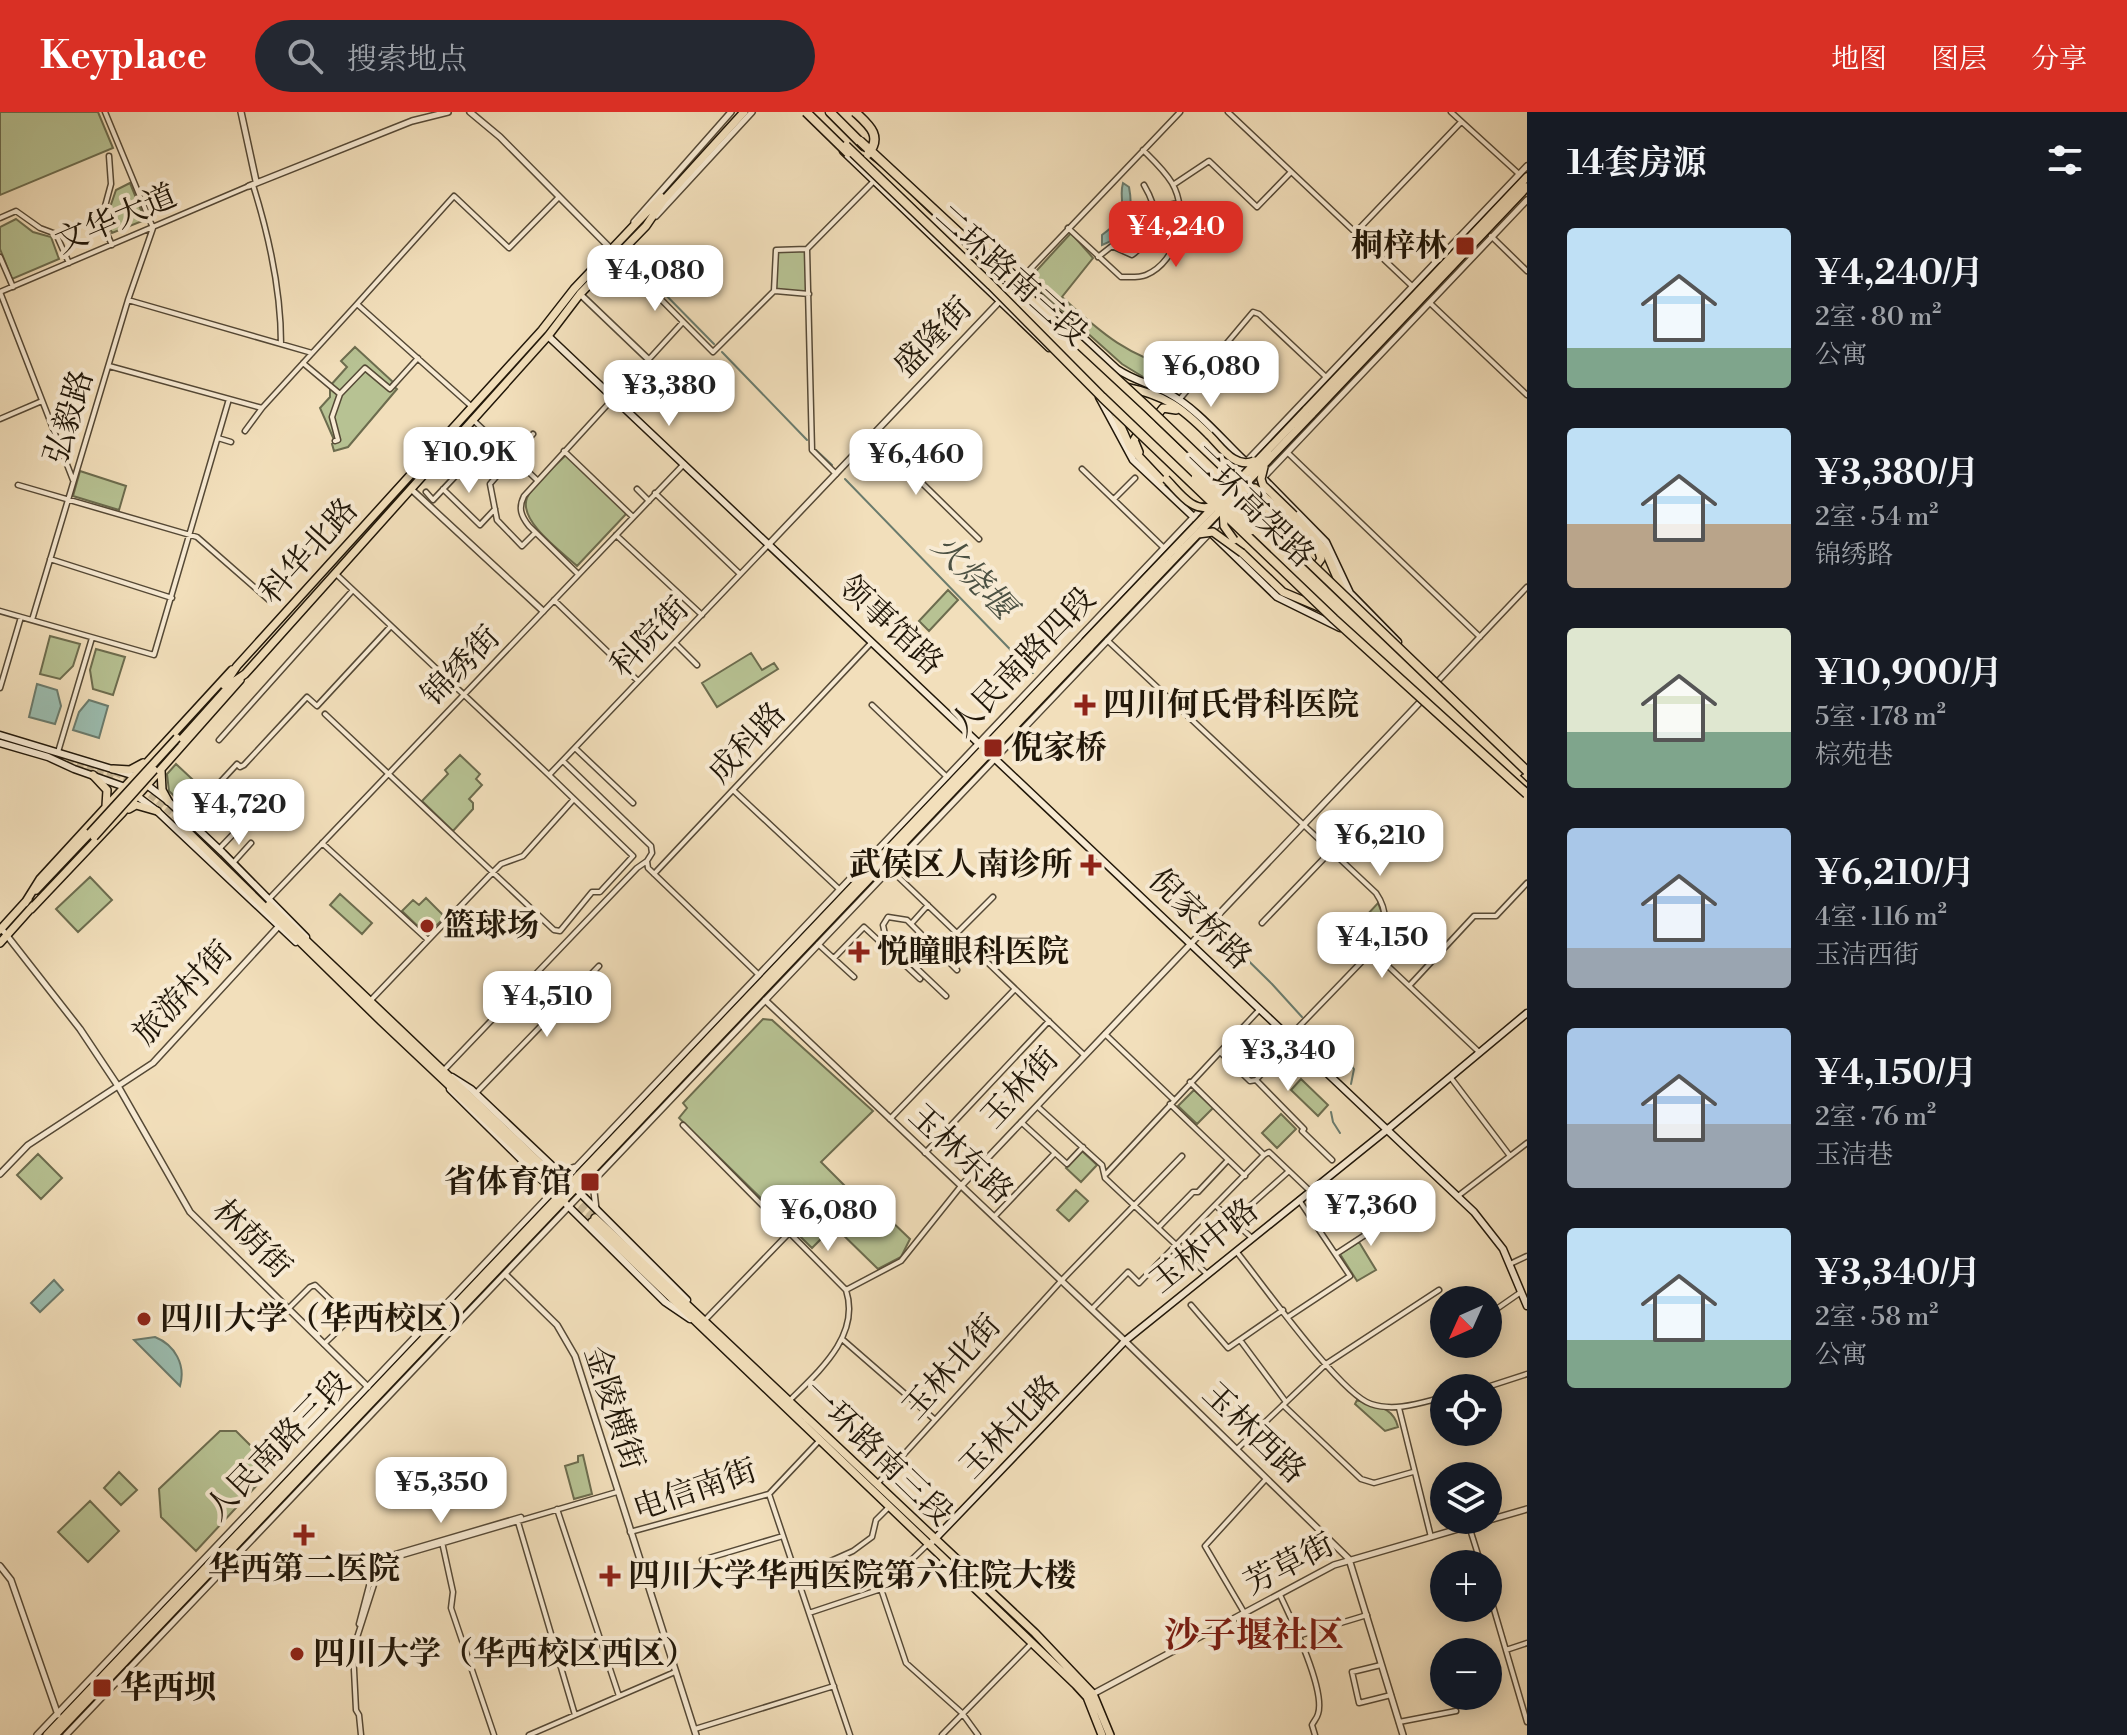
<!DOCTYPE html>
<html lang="zh">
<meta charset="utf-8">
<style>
:root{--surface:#171b24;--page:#242831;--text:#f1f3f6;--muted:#9ea1a6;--accent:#d93025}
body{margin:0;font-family:"Libre Bodoni","Noto Serif SC",serif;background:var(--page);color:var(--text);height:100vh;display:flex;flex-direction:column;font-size:30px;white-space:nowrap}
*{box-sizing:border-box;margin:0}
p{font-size:26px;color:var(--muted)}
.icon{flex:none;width:44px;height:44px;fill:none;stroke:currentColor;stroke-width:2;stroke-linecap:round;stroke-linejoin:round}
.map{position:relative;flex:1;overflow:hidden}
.side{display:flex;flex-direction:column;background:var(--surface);width:600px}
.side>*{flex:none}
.needle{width:52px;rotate:225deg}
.buttons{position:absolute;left:1430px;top:1174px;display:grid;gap:16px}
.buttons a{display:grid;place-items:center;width:72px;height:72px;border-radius:50%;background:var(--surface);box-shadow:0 4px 20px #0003;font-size:40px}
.price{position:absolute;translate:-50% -68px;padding:0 18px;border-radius:16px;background:#fff;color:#222;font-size:26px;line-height:52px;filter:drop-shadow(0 2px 4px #0008)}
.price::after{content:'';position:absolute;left:50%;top:48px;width:24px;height:18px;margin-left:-12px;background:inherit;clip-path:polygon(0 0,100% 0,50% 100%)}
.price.on{background:var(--accent);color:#fff}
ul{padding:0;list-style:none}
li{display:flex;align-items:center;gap:24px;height:200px;padding:0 40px}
li span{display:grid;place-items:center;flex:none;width:224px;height:160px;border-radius:8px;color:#555}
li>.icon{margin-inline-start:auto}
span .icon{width:96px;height:96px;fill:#fffc;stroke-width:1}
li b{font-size:34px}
h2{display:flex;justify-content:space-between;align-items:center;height:96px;padding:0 40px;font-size:34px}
header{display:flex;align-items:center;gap:48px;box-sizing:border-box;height:112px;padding:0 40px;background:var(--accent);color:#fff}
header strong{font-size:38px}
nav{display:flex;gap:44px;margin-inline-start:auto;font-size:28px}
.search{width:560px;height:72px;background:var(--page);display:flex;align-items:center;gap:20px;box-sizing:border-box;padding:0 28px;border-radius:44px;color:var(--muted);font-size:30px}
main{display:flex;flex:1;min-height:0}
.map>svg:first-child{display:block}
.green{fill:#b7c293;stroke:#6c6c4e;stroke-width:2}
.water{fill:#9bbdb0;stroke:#6a7b6d;stroke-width:2}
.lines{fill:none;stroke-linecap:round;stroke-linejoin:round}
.stream{stroke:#6a7b6d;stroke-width:2}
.primary-tunnel{stroke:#c8b797;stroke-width:7;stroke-dasharray:7 3.5;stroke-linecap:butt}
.minor-casing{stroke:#554936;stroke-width:7}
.tertiary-casing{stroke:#554936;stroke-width:8}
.secondary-casing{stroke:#211709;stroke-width:9}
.primary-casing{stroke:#211709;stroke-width:10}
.trunk-casing{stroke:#211709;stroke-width:11}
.minor{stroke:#f7ead3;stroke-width:4}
.tertiary{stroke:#f7ead3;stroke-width:5}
.secondary{stroke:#f7ead3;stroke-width:6}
.primary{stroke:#f2dfbb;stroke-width:7}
.trunk{stroke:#f2dfbb;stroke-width:8}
.primary-bridge-casing{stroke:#211709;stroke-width:10;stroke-linecap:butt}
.trunk-bridge-casing{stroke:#211709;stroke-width:11;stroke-linecap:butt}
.primary-bridge{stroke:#f2dfbb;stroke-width:7}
.trunk-bridge{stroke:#f2dfbb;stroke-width:8}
.poi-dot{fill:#8f2418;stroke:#f7ead3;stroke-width:3}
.labels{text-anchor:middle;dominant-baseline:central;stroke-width:8;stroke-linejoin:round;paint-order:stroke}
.street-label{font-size:32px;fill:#211709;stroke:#f7ead3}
.poi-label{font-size:32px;font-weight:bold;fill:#211709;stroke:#f7ead3;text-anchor:start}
.water-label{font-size:34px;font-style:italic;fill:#4c5143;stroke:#f7ead3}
.quarter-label{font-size:36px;font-weight:bold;fill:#7a1f14;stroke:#f7ead3}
</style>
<header>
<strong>Keyplace</strong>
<div class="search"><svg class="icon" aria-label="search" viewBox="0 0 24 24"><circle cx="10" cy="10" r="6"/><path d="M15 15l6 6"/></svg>搜索地点</div>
<nav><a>地图</a><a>图层</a><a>分享</a></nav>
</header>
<main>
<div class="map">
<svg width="1527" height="1623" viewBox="0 0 1527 1623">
<rect width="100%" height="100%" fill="#f2dfbb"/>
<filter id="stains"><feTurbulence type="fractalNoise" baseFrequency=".0025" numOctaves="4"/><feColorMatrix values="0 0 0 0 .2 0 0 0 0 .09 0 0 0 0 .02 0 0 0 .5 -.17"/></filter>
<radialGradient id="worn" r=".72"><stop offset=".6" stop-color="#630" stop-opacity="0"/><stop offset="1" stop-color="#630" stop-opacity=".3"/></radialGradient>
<path class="green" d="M0 0H98L113 36 0 83Z
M130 71 145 108 112 121 106 107 116 78Z
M16 107 33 120 51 125 59 147 12 167 0 137V115Z
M1071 121 1093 146 1062 185C1103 223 1128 244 1182 259L1173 270 1158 274 1122 252 1028 168Z
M807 137 809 182 774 179 776 138Z
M355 235 393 270 391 272 397 277 348 335 334 339 332 332 335 330 320 296 330 285V274L347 255 341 249Z
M566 343 627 401 577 454C562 440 518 409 527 386 533 371 554 355 566 343Z
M80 359 126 374 119 398 73 384Z
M948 478 958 488 929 519 919 509Z
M50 524 80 532 73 554 60 567 40 562Z
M96 537 125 545 113 583 93 577 90 558Z
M751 541 762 558 774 551 778 557 717 595 702 571Z
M460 643 480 662 476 667 482 673 469 687 473 691V697L453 719 422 689 448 662 445 658Z
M176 652 206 680 189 698 169 679 167 662Z
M90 765 112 788 78 820 56 797Z
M340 782 372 811 362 822 330 793Z
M426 786 445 805 427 823 402 799 413 788 419 793Z
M1378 791 1383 804V818L1361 842 1356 837 1364 829 1353 818Z
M763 907 772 908 873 999 821 1050 858 1087 863 1082 910 1127 901 1145 878 1157 834 1114 812 1136 679 1006 687 996 683 991Z
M1301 967 1328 993 1318 1004 1291 978Z
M1194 978 1213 996 1197 1012 1178 994Z
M1281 1002 1296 1017 1277 1036 1262 1021Z
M1082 1039 1097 1053 1081 1070 1066 1056Z
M38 1042 62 1066 41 1087 17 1063Z
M1076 1078 1088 1089 1069 1109 1057 1098Z
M1359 1130 1376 1158 1357 1169 1340 1142Z
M1357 1288C1375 1294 1393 1294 1398 1315L1385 1319 1355 1292Z
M220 1319H236L273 1356 196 1439 161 1405 159 1377Z
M583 1343 592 1382 574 1387 565 1354 578 1350V1344Z
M119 1360 137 1378 121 1393 104 1376Z
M90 1389 119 1419 88 1450 58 1420Z"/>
<path class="water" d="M1123 71 1129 75C1134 101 1129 123 1102 133V123L1121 108 1118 105C1126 90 1119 85 1123 71Z
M37 572 57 578 61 594 55 612 29 605Z
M89 588 108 594 99 626 73 618 79 600Z
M54 1168 63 1178 40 1200 31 1191Z
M155 1225C175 1233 186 1253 180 1274L134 1228Z"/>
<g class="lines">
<path class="stream" d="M653 170 714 232
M722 240 807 328
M816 338 832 353
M845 367 1033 561
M1172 755 1196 796
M1215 816 1272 872 1302 905
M1310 914 1343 943 1354 957 1351 972
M1331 1000 1333 1010 1340 1021"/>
<path class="primary-tunnel" d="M37 639 116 665
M115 660 134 669 184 711
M544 1055 595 1106
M540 1059 561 1080
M570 1089 592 1110"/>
<g class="minor-casing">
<path id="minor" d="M1228 0 1412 174
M1451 0 1519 62
M109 44 111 72 101 109 112 133
M253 73C269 124 281 178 281 232
M1173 73 1209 49 1257 95 1290 61
M1155 96 1178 91
M0 106 16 99 40 116 56 122 69 151
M1068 116 1121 165C1129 165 1139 166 1146 163 1179 149 1189 100 1172 71 1164 58 1153 48 1143 38
M1355 121 1461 10
M1491 124 1527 159
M807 137 812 338 836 362
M617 143 713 240 774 179 776 138 807 137 873 70
M0 145 13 175
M1098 145 1112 134 1132 143C1160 122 1161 102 1144 73
M1019 169 1180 0
M775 179 809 182
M0 180 249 74
M0 180 73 368
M128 188 312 241
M1430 191 1527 283
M357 192 454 84 509 136 559 85
M303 251 340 282 365 256 390 277 418 246
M109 254 262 296 357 192 471 294
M1179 288 1253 200 1259 202 1326 265
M0 307 42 289
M472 307 537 368
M245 319 262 296
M533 322 490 372 497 408 522 434 535 421
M873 323 979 427
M218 326 231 330
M335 329 338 328 332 305 340 282
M564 339 633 405
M1288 341 1480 525
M1082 357 1164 436
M18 373 197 425 269 488
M443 377 480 413 495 397
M637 377 649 389
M426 380 433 388 464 355
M655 381 740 462
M1114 387 1135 366
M616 423 702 503
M50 447 172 486
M335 461 549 663 769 432
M577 461 529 414C521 404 518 396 524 384L683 210
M554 488 638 569
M0 499 154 543 229 287
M32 508 128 188 153 116 105 0
M1107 528 1376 781C1389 800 1388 822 1372 839
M675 531 697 553
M1438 569 1527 475
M0 576 21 505
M872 593 947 665
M325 602 554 818 560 819 592 780H600L633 744 550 664
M219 628 353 478
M575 636 633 691
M58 640 92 526
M563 649 651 734 652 741 647 749 648 756 759 863
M733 678 839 777
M186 707 237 652 240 655 244 653 307 585 317 594 391 514
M322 731 428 828
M219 737 241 714 240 712 253 696
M233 751 251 731
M890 757 1084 943
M654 762 871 531
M270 786 684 352
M1262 811 1330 740
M911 812 928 793
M957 821 993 785
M818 832 854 865
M834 846 864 815 920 867
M1409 874 1474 804H1496L1527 771
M946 884 886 827 883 813 888 805 907 808 957 858
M371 888 493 760 501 752 523 744 574 687
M1105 922 1174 988
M1289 925 1372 839 1479 940
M1220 940 1250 969 1256 968 1304 1017 1302 1019 1332 1048
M444 958 637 756 647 749
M1451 966 1510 1044
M1256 968 1292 929
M1190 970 1264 1043 1269 1040 1310 1079
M476 981 599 854
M1170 992 1245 1064
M1037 994 1102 1053 1105 1066 1207 1162
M890 1007 1015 877
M1021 1010 1067 1052 1083 1035
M683 1013 846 1178C861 1224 818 1260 789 1289
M925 1041 1049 909
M1106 1062 1260 897
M1458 1084 1527 1031
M1216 1094 1252 1126
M994 1105 1055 1041
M1233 1109 1289 1059
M1158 1116 1193 1080H1198L1228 1048
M1236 1139C1261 1170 1340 1282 1371 1292 1395 1300 1420 1291 1444 1285
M1336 1142 1391 1106
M1510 1152 1527 1144
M846 1178 901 1149 961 1074
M1191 1193 1228 1236 1283 1198
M289 1196 310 1175 315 1173 347 1204V1210L324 1232
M1092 1197 1128 1160 1139 1171 1264 1043
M1488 1203 1521 1180
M1288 1205 1350 1164 1299 1088
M707 1206 788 1122
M842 1227 934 1307
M1240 1228 1286 1290
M1484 1276 1527 1262
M1283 1293 1361 1367 1374 1371 1413 1360
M1399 1296 1431 1425
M1237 1337 1326 1252 1439 1178
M877 1372 1061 1169 1182 1044
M769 1382 850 1623
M557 1397 619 1584
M518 1410 575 1603
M1469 1414 1481 1452
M630 1420 769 1382 819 1329
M442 1430 453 1480 451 1496 494 1623
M702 1448 783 1424
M797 1464 853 1439 872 1425 876 1408 889 1395
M881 1477 906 1551 962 1601 978 1623
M1488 1477 1527 1610
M1280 1483C1291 1506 1326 1578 1318 1602 1317 1606 1314 1609 1312 1613L1315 1623
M809 1501 881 1477 928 1432
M1245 1502 1205 1434 1266 1367
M359 1512 374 1455 385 1445 521 1405
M1301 1523 1367 1503
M1506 1538 1527 1531
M1381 1553 1352 1560 1359 1591 1391 1583
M1399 1610 1456 1599
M695 1617 834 1574
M361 1623 359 1603 356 1598 353 1538 381 1451 389 1447 617 1380
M529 1623 675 1560
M942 1623 1032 1531"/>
</g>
<g class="tertiary-casing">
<path id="tertiary" d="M241 0 256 69
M470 0 500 25 611 137
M249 74 412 9 448 0
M656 104 752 0
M634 110 731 0
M580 182 648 247
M1225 372 1527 54
M411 377 543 499
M1242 388 1527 88
M769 432 999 190
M1 816 80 917 118 974 190 1100 368 1275
M765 888 1125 1229 1349 1447 1403 1623
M555 1055 563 1059 575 1055
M0 1062 28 1033 153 951 278 815
M593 1071 596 1097
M961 1074 1422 588
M505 1162 557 1213 575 1244 696 1623
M0 1454 11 1468 58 1603
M1091 1583 1334 1453 1527 1397
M37 1623 1204 394
M66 1623 1223 407"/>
</g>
<g class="secondary-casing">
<path id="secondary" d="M843 39 1049 236
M982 137 1021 168 1117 257C1133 268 1151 272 1168 281 1198 297 1223 329 1248 352
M548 224 1474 1100 1503 1137 1527 1194
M1099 285 1133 348 1201 412
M1262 365 1326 430 1350 481 1398 530
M1212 422 1277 485 1340 516
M0 623 135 664 168 689 223 741 306 825
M0 631 48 645 74 657 125 675 157 699 296 830
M452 965 471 977 565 1066 687 1188
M450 977 665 1190 690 1207
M933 1429 1125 1229 1388 1017 1527 901"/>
</g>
<g class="primary-casing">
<path id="primary" d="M1125 275C1165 283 1181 295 1209 323
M1112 294 1130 335 1163 370
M1306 298 1527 65
M1311 303 1527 75
M1155 306 1163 296 1176 298
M1139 340 1134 328 1137 323 1144 319
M1294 403 1325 438 1345 484
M1290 408 1317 434 1321 447 1314 457 1300 453
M1242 441 1283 480 1321 496
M224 573 237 554 542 218 574 177 661 85
M180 629 232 571 245 562 548 224 580 182 646 114 663 89 744 0
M113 657 130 658 143 651
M161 658 162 678 168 689
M93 663 107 678 106 694
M129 697 136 693 157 699
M181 713 381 909 540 1059
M36 778 90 721
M25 791 40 767 232 558
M269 793 544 1055
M31 797 123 700 240 568
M0 818 28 787
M0 831 33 794
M595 1106 1035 1521 1093 1582 1110 1623
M592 1110 1076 1573 1087 1585 1102 1623
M47 1623 1085 530
M55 1623 1090 535"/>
</g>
<g class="trunk-casing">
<path id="trunk" d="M830 0 864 34
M865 48 883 62 1196 365
M1012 177 1201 360
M1256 412 1518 660
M1252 418 1366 527 1377 535 1527 676"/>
</g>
<use href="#minor" class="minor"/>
<use href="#tertiary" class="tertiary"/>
<use href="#secondary" class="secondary"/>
<use href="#primary" class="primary"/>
<use href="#trunk" class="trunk"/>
<g class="primary-bridge-casing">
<path id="primary-bridge" d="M1209 323C1222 336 1235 357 1254 349
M1264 355 1261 367 1263 373 1294 403
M1166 367C1179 380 1193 402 1213 394
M1239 379 1255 376 1290 408
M1223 397 1224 414 1234 428
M1198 422 1213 420 1242 441
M1085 530 1306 298
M1090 535 1311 303
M90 721 177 626
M94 725 154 658"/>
</g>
<g class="trunk-bridge-casing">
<path id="trunk-bridge" d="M806 0 848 41
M855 0C869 13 883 24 868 42
M860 29 1147 295 1527 659
M846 34 991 173 1102 285 1334 507 1527 682
M1201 360 1256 412
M1196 365 1252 418"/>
</g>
<use href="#primary-bridge" class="primary-bridge"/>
<use href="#trunk-bridge" class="trunk-bridge"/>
</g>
<g class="poi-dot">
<rect x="1455" y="124" width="20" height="20" rx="4"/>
<path d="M1081 581h8v8h8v8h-8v8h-8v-8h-8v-8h8z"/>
<rect x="983" y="626" width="20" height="20" rx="4"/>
<path d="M1087 741h8v8h8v8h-8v8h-8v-8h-8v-8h8z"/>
<circle cx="427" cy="814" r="8"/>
<path d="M855 828h8v8h8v8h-8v8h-8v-8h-8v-8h8z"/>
<rect x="580" y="1060" width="20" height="20" rx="4"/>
<circle cx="144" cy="1207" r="8"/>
<path d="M300 1411h8v8h8v8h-8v8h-8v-8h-8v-8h8z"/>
<path d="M606 1452h8v8h8v8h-8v8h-8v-8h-8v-8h8z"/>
<circle cx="297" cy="1542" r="8"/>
<rect x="92" y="1566" width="20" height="20" rx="4"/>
</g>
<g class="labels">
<g class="street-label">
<text transform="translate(116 107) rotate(-23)">文华大道</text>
<text transform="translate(1011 163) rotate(42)">二环路南三段</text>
<text transform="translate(933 225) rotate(-46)">盛隆街</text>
<text transform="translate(69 305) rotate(-73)">弘毅路</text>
<text transform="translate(1251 394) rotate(44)">二环高架路</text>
<text transform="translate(309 439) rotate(-48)">科华北路</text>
<text transform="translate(891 513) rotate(43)">领事馆路</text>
<text transform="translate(650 525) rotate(-46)">科院街</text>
<text transform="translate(1023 550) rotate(-46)">人民南路四段</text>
<text transform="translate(461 554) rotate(-46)">锦绣街</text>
<text transform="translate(747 631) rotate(-47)">成科路</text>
<text transform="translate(1200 807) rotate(44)">倪家桥路</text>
<text transform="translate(183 881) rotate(-47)">旅游村街</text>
<text transform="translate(1020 976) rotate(-47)">玉林街</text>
<text transform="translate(961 1042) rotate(43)">玉林东路</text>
<text transform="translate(252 1127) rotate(45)">林荫街</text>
<text transform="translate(1204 1134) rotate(-39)">玉林中路</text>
<text transform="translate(952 1255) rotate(-48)">玉林北街</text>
<text transform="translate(614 1296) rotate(72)">金陵横街</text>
<text transform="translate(1010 1315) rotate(-46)">玉林北路</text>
<text transform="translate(1254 1321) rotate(44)">玉林西路</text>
<text transform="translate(278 1334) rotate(-46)">人民南路三段</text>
<text transform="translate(878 1341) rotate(44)">一环路南三段</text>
<text transform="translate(695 1378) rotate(-19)">电信南街</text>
<text transform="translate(1289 1452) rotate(-27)">芳草街</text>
</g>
<g class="poi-label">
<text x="1447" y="134" text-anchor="end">桐梓林</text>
<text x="1103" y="593">四川何氏骨科医院</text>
<text x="1011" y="636">倪家桥</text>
<text x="1073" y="753" text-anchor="end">武侯区人南诊所</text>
<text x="443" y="814">篮球场</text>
<text x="877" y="840">悦瞳眼科医院</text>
<text x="572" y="1070" text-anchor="end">省体育馆</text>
<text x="160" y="1207">四川大学（华西校区）</text>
<text x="304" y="1457" text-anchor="middle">华西第二医院</text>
<text x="628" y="1464">四川大学华西医院第六住院大楼</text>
<text x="313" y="1542">四川大学（华西校区西区）</text>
<text x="120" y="1576">华西坝</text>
</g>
<g class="water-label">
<text transform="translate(973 465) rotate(46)">火烧堰</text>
</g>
<g class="quarter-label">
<text x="1254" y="1524">沙子堰社区</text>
</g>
</g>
<rect width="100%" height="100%" filter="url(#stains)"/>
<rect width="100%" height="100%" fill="url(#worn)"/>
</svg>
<div class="buttons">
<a><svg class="needle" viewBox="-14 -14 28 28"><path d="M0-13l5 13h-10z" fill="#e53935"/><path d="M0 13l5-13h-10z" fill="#9ea1a6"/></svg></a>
<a><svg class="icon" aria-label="locate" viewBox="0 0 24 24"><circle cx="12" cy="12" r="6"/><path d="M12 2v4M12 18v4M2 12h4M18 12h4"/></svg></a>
<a><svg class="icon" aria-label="layers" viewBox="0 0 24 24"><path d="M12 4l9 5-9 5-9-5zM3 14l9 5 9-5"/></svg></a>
<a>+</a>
<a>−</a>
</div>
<b class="price on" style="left:1176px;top:157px">¥4,240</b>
<b class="price" style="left:655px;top:201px">¥4,080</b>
<b class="price" style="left:1211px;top:297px">¥6,080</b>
<b class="price" style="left:669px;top:316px">¥3,380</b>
<b class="price" style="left:469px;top:383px">¥10.9K</b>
<b class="price" style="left:916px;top:385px">¥6,460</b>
<b class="price" style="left:239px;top:735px">¥4,720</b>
<b class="price" style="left:1380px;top:766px">¥6,210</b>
<b class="price" style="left:1382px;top:868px">¥4,150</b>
<b class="price" style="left:547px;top:927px">¥4,510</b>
<b class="price" style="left:1288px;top:981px">¥3,340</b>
<b class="price" style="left:1371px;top:1136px">¥7,360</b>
<b class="price" style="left:828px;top:1141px">¥6,080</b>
<b class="price" style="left:441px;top:1413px">¥5,350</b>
</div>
<section class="side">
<h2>14套房源<svg class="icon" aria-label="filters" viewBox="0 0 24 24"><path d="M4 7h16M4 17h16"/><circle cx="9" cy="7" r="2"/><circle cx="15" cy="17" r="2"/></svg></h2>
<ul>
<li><span style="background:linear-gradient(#bfe0f5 75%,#7fa58c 0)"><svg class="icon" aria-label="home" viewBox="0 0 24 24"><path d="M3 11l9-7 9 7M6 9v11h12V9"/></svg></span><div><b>¥4,240/月</b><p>2室 · 80 m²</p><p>公寓</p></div></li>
<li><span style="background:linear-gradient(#bfe0f5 60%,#b9a48a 0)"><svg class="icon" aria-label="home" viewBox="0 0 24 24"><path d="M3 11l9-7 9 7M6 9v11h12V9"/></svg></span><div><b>¥3,380/月</b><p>2室 · 54 m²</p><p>锦绣路</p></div></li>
<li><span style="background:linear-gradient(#dfe7d0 65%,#7fa58c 0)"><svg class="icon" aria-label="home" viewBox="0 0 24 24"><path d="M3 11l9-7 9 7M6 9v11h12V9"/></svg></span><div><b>¥10,900/月</b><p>5室 · 178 m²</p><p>棕苑巷</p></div></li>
<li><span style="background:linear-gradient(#a9c7e8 75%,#9aa5b1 0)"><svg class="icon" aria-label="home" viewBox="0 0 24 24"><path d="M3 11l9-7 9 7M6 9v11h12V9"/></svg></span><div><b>¥6,210/月</b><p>4室 · 116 m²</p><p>玉洁西街</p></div></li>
<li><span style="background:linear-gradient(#a9c7e8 60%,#9aa5b1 0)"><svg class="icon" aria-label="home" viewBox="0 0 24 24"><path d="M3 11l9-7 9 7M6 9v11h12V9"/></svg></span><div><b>¥4,150/月</b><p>2室 · 76 m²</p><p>玉洁巷</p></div></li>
<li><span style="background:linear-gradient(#bfe0f5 70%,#7fa58c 0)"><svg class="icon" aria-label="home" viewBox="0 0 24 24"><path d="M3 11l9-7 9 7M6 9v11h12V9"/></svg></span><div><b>¥3,340/月</b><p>2室 · 58 m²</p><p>公寓</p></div></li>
</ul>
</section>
</main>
